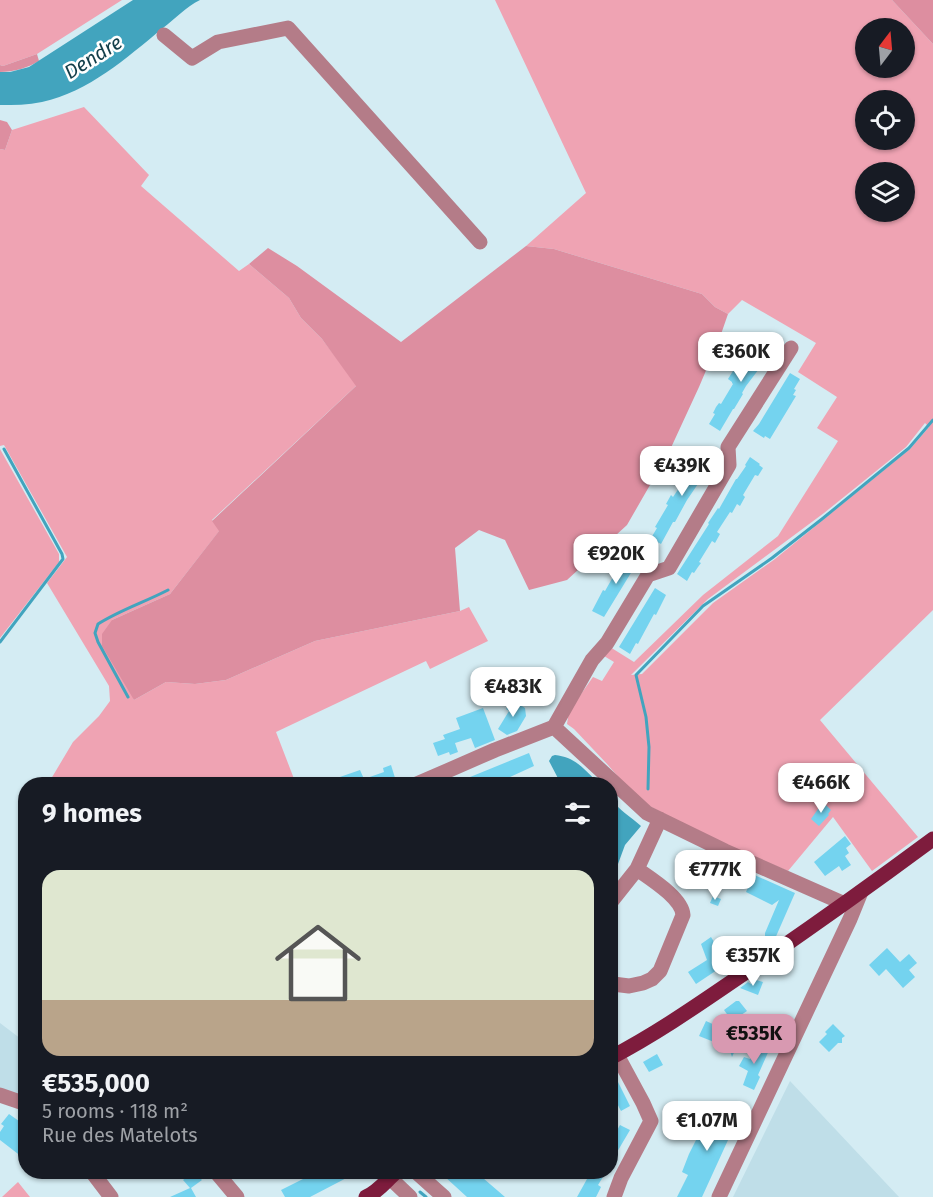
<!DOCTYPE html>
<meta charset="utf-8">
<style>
:root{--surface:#171b24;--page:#242831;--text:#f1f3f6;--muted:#9ea1a6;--line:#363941;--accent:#d899b1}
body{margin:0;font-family:"Fira Sans",sans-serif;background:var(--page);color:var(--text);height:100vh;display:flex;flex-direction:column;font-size:22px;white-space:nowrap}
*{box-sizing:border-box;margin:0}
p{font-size:20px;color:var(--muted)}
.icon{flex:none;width:33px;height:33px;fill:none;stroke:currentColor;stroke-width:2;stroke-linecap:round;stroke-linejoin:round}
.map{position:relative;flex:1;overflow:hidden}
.sheet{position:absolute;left:18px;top:777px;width:600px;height:402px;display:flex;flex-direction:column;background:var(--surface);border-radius:24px;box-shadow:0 2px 4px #0004}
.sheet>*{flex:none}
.needle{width:39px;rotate:16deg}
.fabs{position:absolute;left:855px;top:18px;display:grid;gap:12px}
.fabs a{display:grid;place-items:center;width:60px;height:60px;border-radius:50%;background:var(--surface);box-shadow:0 2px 4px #0004;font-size:30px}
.price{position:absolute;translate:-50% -51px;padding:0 14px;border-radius:12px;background:#fff;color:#222;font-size:20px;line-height:39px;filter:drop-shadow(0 2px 3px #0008)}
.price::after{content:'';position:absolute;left:50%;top:36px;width:18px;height:14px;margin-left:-9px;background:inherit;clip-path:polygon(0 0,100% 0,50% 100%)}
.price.selected{background:var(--accent);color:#111}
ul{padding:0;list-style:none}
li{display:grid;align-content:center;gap:12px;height:318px;padding:0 24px}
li+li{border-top:2px solid var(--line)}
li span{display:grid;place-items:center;height:186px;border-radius:18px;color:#555}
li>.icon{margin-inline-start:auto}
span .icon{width:108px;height:108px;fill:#fffc;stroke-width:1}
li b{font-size:26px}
h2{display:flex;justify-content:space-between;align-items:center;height:72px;padding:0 24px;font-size:26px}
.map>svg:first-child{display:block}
.built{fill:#bfdee8}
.green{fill:#efa3b3;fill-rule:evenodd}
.forest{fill:#dd8ea0}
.water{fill:#42a4be}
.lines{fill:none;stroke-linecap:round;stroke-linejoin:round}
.stream{stroke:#42a4be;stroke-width:3}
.building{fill:#74d3ef}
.minor{stroke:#b47c88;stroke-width:15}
.major{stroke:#7e1c3d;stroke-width:15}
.labels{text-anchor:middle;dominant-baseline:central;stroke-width:5;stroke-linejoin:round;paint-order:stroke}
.water-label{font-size:20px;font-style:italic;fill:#123e4a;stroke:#fff}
</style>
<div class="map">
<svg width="933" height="1197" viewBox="0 0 933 1197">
<rect width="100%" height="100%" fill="#d4ecf3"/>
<path class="built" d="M0 1023 25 1042V1104L0 1095Z
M790 1081 899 1197H733Z"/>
<path class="green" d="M0 0H122L37 54 3 66 0 65Z
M495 0H892L933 44V610L820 720 918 837 872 871 833 817 788 871 713 840 638 800 608 765 574 729 567 724 569 711 593 677 602 681 614 662 604 656 610 647 634 662 703 595 778 536 838 441 817 428 837 397 798 372 816 343 742 300 728 314 715 307 702 294 554 249 526 246 586 193ZM866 28H904V68H866ZM866 100H904V140H866ZM866 172H904V212H866ZM925 423 929 427 910 449 775 559 713 603 642 674 631 675 708 599 824 513 906 447Z
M84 107 149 175 141 186 239 271 249 264 289 298 301 318 322 339 357 385 212 520 220 530 170 594 112 620 134 700 166 682 195 684 226 680 315 641 460 611 469 607 488 641 430 669 426 661 276 732 296 784H48L73 742 99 716 110 701 109 686 47 583 67 557 4 445 0 446V149L5 150 12 130Z
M0 449 59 554V562L0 638Z
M18 1182 30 1197H2Z"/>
<path class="forest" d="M892 0H933V44Z
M37 54 39 61C27 68 14 72 0 72V65L3 66Z
M0 120 7 122 12 130 5 150 0 149Z
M526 246 554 249 702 294 715 307 728 314 719 340 699 387 669 452 627 525 567 580 529 590 505 540 479 530 455 548 460 611 315 641 226 680 195 684 166 682 134 700 102 646V634L112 620 170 594 219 531 212 521 356 386 322 339 301 318 289 298 249 264 268 248 297 266 401 342Z"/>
<path class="water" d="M133 0H200C186 7 175 19 163 28 125 59 90 91 42 102 28 105 14 105 0 105V72H10L29 67Z
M555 755C576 757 586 771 599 784H561L549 761 552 756Z
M610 798C620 811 630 816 641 826L625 845 618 864 611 871Z"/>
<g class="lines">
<path class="stream" d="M0 642 63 559 62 554 4 449
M128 697 98 642 95 633 98 624C120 610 145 602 168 590
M648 789 649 747 646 717 636 675 703 606 772 558 822 519 909 448 933 420
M420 1192 426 1197"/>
</g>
<path class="building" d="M764 336 775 343 765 357 761 364 762 365 746 386 742 393 743 394 734 409H733L720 431 709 424 715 414 713 413 716 407 719 403 721 404 733 384 732 383V382L728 379 733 371 739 375 751 355 750 354 753 350 756 345 757 346Z
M790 373 800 379 794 389 796 390 793 395 796 396 770 439 765 436 764 438 753 431 759 424Z
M705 450 716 456 701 477 702 478 687 500 675 522H673L661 544 651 538 657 528 655 527 668 505 666 504 671 495 673 497 679 488 681 489 693 469 691 468Z
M750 457 760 464 759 465 763 468 758 476 755 475 743 495 745 497 740 506 737 504 732 513 730 512 717 532 720 534 715 543 712 541 699 562 701 563 698 567 694 573 692 572 687 581 677 574 709 524 708 523 718 508 719 509 736 479H737L746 466 745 465Z
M629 552 640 558 604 617 592 611 603 590 605 591 622 561 623 562Z
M655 588 666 595 656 615 654 614 640 640 638 644 636 643 630 654 619 647Z
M511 699 525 708 526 716 517 731 507 735 498 729 509 711 506 709Z
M483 708 495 740 475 748 471 738 455 743 458 752 450 755 449 752 438 756 433 743 445 739 443 735 460 729 456 718Z
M529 753 534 766 510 777 491 784H453Z
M391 765 396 781 385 784H340L337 778 360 770 364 779 384 772 383 768Z
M823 802 831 810 828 814 829 815 819 826 811 819Z
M845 836 851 844 846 848 849 853 845 856 851 865 842 871 839 866 825 876 814 862Z
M723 861 795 893 774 941 765 936V933L779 900 772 905 746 892 749 885 719 870Z
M713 896 721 899 718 906 710 903Z
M711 937 719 950 727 948 743 937 750 948 696 984 688 972 707 960 701 944Z
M887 948 900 962 909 954 917 963 909 970 915 977 903 988 886 969 879 976 869 965Z
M753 979 763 982 758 995 740 988 748 982 751 984Z
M736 1001H739L747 1011 732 1021 724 1010Z
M706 1021 741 1037 732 1057 729 1048 699 1036Z
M833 1024 845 1036 842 1038V1043H838L829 1052 819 1042 827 1034 825 1032Z
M758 1042 770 1048 758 1075 760 1077 754 1090 743 1085 748 1071 739 1066 744 1057 750 1059Z
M657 1054 663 1065 649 1072 643 1062Z
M611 1068 630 1106 621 1111 610 1090Z
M719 1104 739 1116 702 1197H677L688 1175 682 1172 689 1154 700 1132 702 1133 711 1113 714 1114Z
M9 1114 26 1126V1152L22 1157 0 1140V1132L4 1126 1 1124Z
M620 1125 630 1130 610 1164V1143Z
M194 1172 202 1180 191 1188 196 1197H170L190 1188 183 1180Z
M317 1172H358L310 1197H285L281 1190Z
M448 1172H476L505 1197H467L444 1176Z
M587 1172H606L598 1185 601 1187 596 1197H577L587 1179 583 1177Z"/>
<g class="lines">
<path class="minor" d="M164 35 192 58 218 42 288 28 480 242
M554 727 592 660 607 643 648 575 669 568 729 465 728 447 791 348
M417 784 495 750 554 727 647 813 725 851 845 904
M610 903 637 869 660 819
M610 986 613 984 629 986 643 983 652 979 660 971 683 915C682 898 651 879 637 869
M0 1095 26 1104
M92 1172 111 1197
M216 1172 237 1197
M416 1172 444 1197
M390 1178 410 1197
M614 1197 621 1178 651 1121 643 1103 617 1055
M719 1197 850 919 861 892"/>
<path class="major" d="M610 1058C658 1033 702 1002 746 972 809 929 871 885 933 839
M366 1197C378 1192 386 1181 396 1172"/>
</g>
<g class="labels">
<g class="water-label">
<text transform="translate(93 57) rotate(-32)">Dendre</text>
</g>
</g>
</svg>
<div class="fabs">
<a><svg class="needle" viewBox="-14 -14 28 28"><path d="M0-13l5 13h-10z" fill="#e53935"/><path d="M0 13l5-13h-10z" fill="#9ea1a6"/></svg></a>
<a><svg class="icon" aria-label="locate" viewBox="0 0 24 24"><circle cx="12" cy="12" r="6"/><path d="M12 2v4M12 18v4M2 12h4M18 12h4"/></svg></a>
<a><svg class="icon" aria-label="layers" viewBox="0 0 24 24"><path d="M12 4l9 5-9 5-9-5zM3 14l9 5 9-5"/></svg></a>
</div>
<b class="price" style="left:741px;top:383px">€360K</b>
<b class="price" style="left:682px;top:497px">€439K</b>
<b class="price" style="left:616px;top:585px">€920K</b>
<b class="price" style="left:513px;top:718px">€483K</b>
<b class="price" style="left:821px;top:814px">€466K</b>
<b class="price" style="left:715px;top:901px">€777K</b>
<b class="price" style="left:753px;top:987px">€357K</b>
<b class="price selected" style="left:754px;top:1065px">€535K</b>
<b class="price" style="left:707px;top:1152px">€1.07M</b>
<section class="sheet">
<h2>9 homes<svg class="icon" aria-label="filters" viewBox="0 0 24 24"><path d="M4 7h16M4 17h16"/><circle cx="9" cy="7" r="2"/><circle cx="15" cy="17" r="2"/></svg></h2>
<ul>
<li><span style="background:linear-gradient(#dfe7d0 70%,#b9a48a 0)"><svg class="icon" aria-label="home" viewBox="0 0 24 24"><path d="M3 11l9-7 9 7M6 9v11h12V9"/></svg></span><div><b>€535,000</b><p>5 rooms · 118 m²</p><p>Rue des Matelots</p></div></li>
</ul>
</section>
</div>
